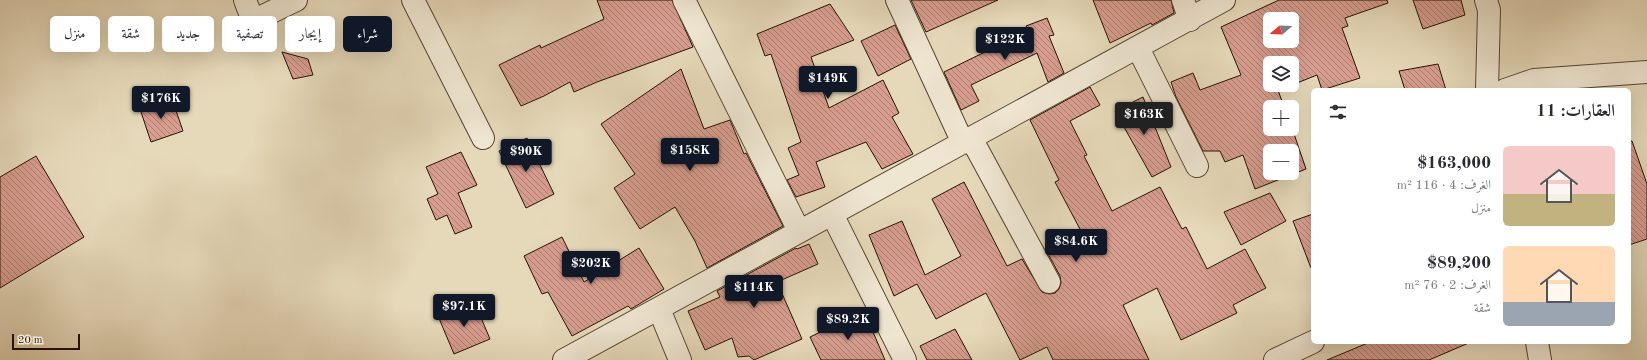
<!DOCTYPE html>
<html lang="ar">
<meta charset="utf-8">
<style>
:root{--surface:#fff;--page:#f2f2f3;--text:#2b2b33;--muted:#7c7c81;--accent:#111827}
body{margin:0;font-family:"Old Standard TT",Amiri,serif;background:var(--page);color:var(--text);direction:rtl;height:100vh;display:flex;flex-direction:column;font-size:15px;white-space:nowrap}
*{box-sizing:border-box;margin:0}
p{font-size:13px;color:var(--muted)}
.icon{flex:none;width:22px;height:22px;fill:none;stroke:currentColor;stroke-width:2;stroke-linecap:round;stroke-linejoin:round}
.map{position:relative;flex:1;overflow:hidden;direction:ltr}
.sheet{position:absolute;left:1311px;top:88px;width:320px;height:256px;display:flex;flex-direction:column;background:var(--surface);border-radius:6px;box-shadow:0 4px 16px #0002;direction:rtl}
.sheet>*{flex:none}
.guide{position:absolute;left:12px;top:16px;width:380px;height:36px;direction:rtl;display:flex;gap:8px}
.needle{width:26px;rotate:251deg}
.fabs{position:absolute;left:1263px;top:12px;display:grid;gap:8px}
.fabs a{display:grid;place-items:center;width:36px;height:36px;border-radius:6px;background:var(--surface);box-shadow:0 4px 16px #0002;font-size:20px}
.scale{position:absolute;left:12px;bottom:10px;width:68px;box-sizing:border-box;padding-left:4px;border:2px solid #271203;border-top:0;font-size:11px;line-height:14px;white-space:nowrap;color:#271203;-webkit-text-stroke:3px #efe6d2;paint-order:stroke}
.price{position:absolute;translate:-50% -34px;padding:0 9px;border-radius:4px;background:var(--accent);color:#fff;font-size:13px;line-height:26px;filter:drop-shadow(0 1px 2px #0008)}
.price::after{content:'';position:absolute;left:50%;top:24px;width:12px;height:9px;margin-left:-6px;background:inherit;clip-path:polygon(0 0,100% 0,50% 100%)}
.price.selected{background:#222;color:#fff}
ul{padding:0;list-style:none}
li{display:flex;align-items:center;gap:12px;height:100px;padding:0 16px}
li span{display:grid;place-items:center;flex:none;width:112px;height:80px;border-radius:6px;color:#555}
li>.icon{margin-inline-start:auto}
span .icon{width:48px;height:48px;fill:#fffc;stroke-width:1}
li b{font-size:17px}
h2{display:flex;justify-content:space-between;align-items:center;height:48px;padding:0 16px;font-size:17px}
.chip{padding:0 14px;border-radius:6px;background:var(--surface);box-shadow:0 4px 16px #0002;font-size:14px;line-height:36px}
.chip.selected{background:var(--accent);color:#fff}
.map>svg:first-child{display:block}
.building{fill:url(#building-back-hatch);stroke:#271203;fill-rule:evenodd}
.lines{fill:none;stroke-linecap:round;stroke-linejoin:round}
.minor-casing{stroke:#574431;stroke-width:24}
.minor{stroke:#efe6d2;stroke-width:22}
</style>
<div class="map">
<svg width="1647" height="360" viewBox="0 0 1647 360">
<defs>
<pattern id="building-back-hatch" width="6" height="6" patternUnits="userSpaceOnUse"><rect width="6" height="6" fill="#d79d8f"/><path d="M-1 5l2 2M0 0l6 6M5-1l2 2" fill="none" stroke="#ae7f73"/></pattern>
</defs>
<rect width="100%" height="100%" fill="#e6d9ba"/>
<filter id="stains"><feTurbulence type="fractalNoise" baseFrequency=".005" numOctaves="4"/><feColorMatrix values="0 0 0 0 .2 0 0 0 0 .09 0 0 0 0 .02 0 0 0 .5 -.17"/></filter>
<radialGradient id="worn" r=".72"><stop offset=".6" stop-color="#630" stop-opacity="0"/><stop offset="1" stop-color="#630" stop-opacity=".3"/></radialGradient>
<path class="building" d="M597 0H672L693 47 597 82 574 92 570 82 544 96 521 106 499 65 540 45 541 48 604 19Z
M911 0H998L926 32Z
M1093 0H1171L1174 13 1152 25 1151 23 1110 43Z
M1279 0H1387L1388 3 1345 18 1348 26 1342 28 1360 78 1322 90 1317 75 1292 85V63H1270V85H1291L1278 90 1284 107H1270V129L1292 128 1306 169 1255 189 1243 155 1225 162 1220 151H1203L1176 97 1171 82 1193 73 1200 90 1241 75 1221 27ZM1270 19H1292V41H1270ZM1270 151H1292V173H1270Z
M1413 0H1461L1465 15 1423 29Z
M830 4 854 40 811 57 829 108 883 80 899 113 892 117 913 154 882 169 866 142 816 162 825 187 796 197 787 180 799 175 788 148 801 142 771 54 765 56 757 34Z
M1047 18 1054 35 1049 36 1064 73 1048 82 1037 53 971 85 979 101 961 110 944 72 1028 31 1026 26Z
M895 25 911 59 878 76 861 41Z
M282 52 308 59 313 75 293 79Z
M1438 64 1446 90H1405L1399 71Z
M681 69 704 129 730 120 744 154 746 153 783 226 707 268 695 241 675 207 640 229 614 188 635 174 601 124Z
M1090 87 1100 105 1070 121 1087 155 1084 156 1112 211 1160 187 1182 229 1186 227 1207 269 1245 249 1266 288 1233 305 1237 313 1181 340 1157 288 1123 305 1149 360H1053L1047 347 1020 360 986 293 936 319 917 284 894 296 869 235 902 221 925 275 961 256 932 199 964 182 1007 266 1022 259 1042 292 1049 294 1055 293 1059 289 1061 283 1060 276 1045 248 1081 231 1055 182 1059 180 1030 120Z
M1143 97 1171 167 1152 177 1115 111Z
M172 99 183 131 151 142 140 109Z
M527 138 554 194 526 208 499 151Z
M1629 141H1632L1647 184V239L1629 245Z
M461 152 477 185 458 193 472 227 455 234 447 215 436 220 427 199 438 194 426 167Z
M36 156 84 237 0 288V177Z
M1270 193 1286 221 1241 245 1224 212Z
M1313 214V268H1311L1293 221Z
M562 237 584 282 639 248 664 289 631 309 628 306 572 336 548 292 542 294 524 256Z
M809 244 818 264 777 282 802 339 754 360 749 356 738 357 732 338 705 350 688 311 720 297 717 291 796 248 797 249Z
M474 301 490 339 454 354 438 316Z
M864 311 885 360H821L810 337Z
M955 329 972 360H927L920 346Z
M1370 342H1471L1429 360H1327Z"/>
<g class="lines">
<g class="minor-casing">
<path id="minor" d="M245 0 253 21 296 0
M413 0 483 138
M684 0 799 231
M897 0 963 143
M1183 0 1190 20
M1486 0 1489 10 1487 90
M1138 48 1197 166
M1505 90 1534 80 1647 72
M971 138 1049 282
M832 214 905 360
M659 309 680 360
M1537 342 1540 360
M564 360 1224 0
M1275 360 1313 342"/>
</g>
<use href="#minor" class="minor"/>
</g>
<rect width="100%" height="100%" filter="url(#stains)"/>
<rect width="100%" height="100%" fill="url(#worn)"/>
</svg>
<div class="fabs">
<a><svg class="needle" viewBox="-14 -14 28 28"><path d="M0-13l5 13h-10z" fill="#e53935"/><path d="M0 13l5-13h-10z" fill="#7c7c81"/></svg></a>
<a><svg class="icon" aria-label="layers" viewBox="0 0 24 24"><path d="M12 4l9 5-9 5-9-5zM3 14l9 5 9-5"/></svg></a>
<a>+</a>
<a>−</a>
</div>
<div class="scale">20 m</div>
<b class="price" style="left:1005px;top:61px">$122K</b>
<b class="price" style="left:828px;top:100px">$149K</b>
<b class="price" style="left:161px;top:120px">$176K</b>
<b class="price selected" style="left:1144px;top:136px">$163K</b>
<b class="price" style="left:690px;top:172px">$158K</b>
<b class="price" style="left:526px;top:173px">$90K</b>
<b class="price" style="left:1076px;top:263px">$84.6K</b>
<b class="price" style="left:591px;top:285px">$202K</b>
<b class="price" style="left:754px;top:309px">$114K</b>
<b class="price" style="left:464px;top:328px">$97.1K</b>
<b class="price" style="left:848px;top:341px">$89.2K</b>
<div class="guide">
<a class="chip selected">شراء</a>
<a class="chip">إيجار</a>
<a class="chip">تصفية</a>
<a class="chip">جديد</a>
<a class="chip">شقة</a>
<a class="chip">منزل</a>
</div>
<section class="sheet">
<h2>العقارات: 11<svg class="icon" aria-label="filters" viewBox="0 0 24 24"><path d="M4 7h16M4 17h16"/><circle cx="9" cy="7" r="2"/><circle cx="15" cy="17" r="2"/></svg></h2>
<ul>
<li><span style="background:linear-gradient(#f6c9c9 60%,#c2b280 0)"><svg class="icon" aria-label="home" viewBox="0 0 24 24"><path d="M3 11l9-7 9 7M6 9v11h12V9"/></svg></span><div><b>$163,000</b><p>الغرف: 4 · 116 m²</p><p>منزل</p></div></li>
<li><span style="background:linear-gradient(#ffd9b3 70%,#9aa5b1 0)"><svg class="icon" aria-label="home" viewBox="0 0 24 24"><path d="M3 11l9-7 9 7M6 9v11h12V9"/></svg></span><div><b>$89,200</b><p>الغرف: 2 · 76 m²</p><p>شقة</p></div></li>
</ul>
</section>
</div>
